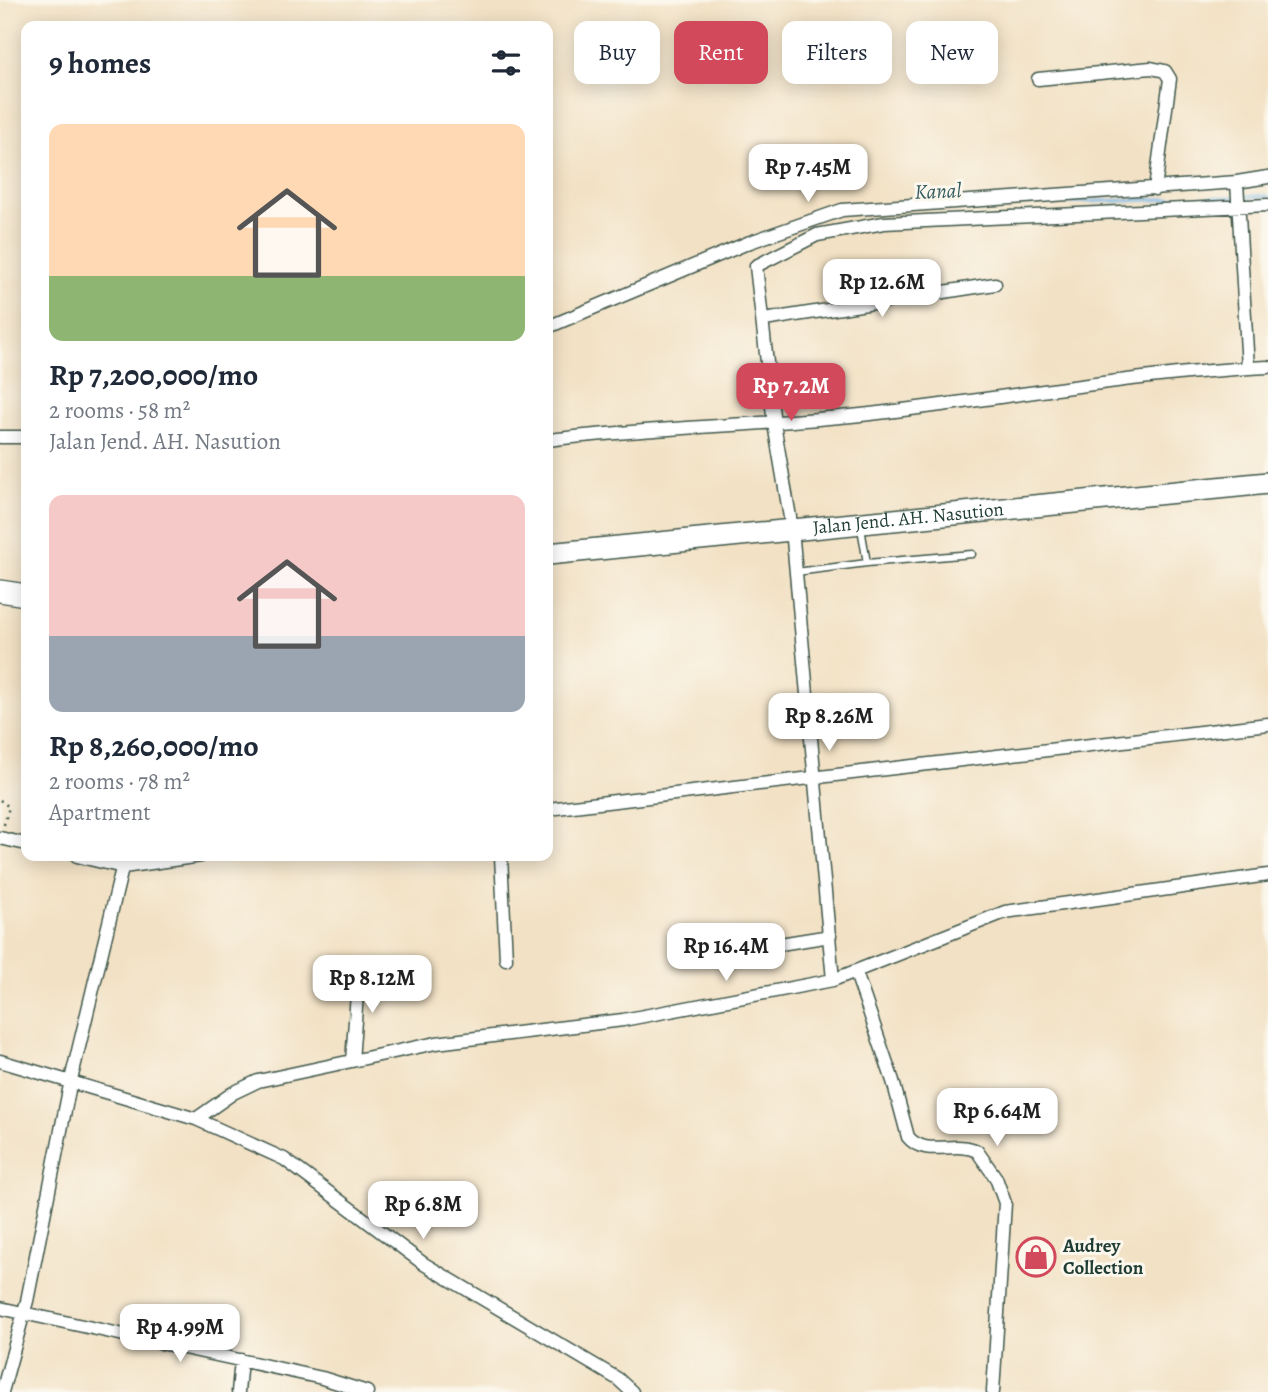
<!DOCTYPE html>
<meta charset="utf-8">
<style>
:root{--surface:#fff;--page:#f2f2f3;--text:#1f2937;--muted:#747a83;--accent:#d1495b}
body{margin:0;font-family:Alegreya,serif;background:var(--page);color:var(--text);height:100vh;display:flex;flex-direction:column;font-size:26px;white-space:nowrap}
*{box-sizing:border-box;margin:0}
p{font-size:23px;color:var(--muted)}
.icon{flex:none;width:38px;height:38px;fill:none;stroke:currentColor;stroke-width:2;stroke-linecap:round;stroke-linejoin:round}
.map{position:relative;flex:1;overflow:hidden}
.panel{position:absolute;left:21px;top:21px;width:532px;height:840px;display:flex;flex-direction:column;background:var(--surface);border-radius:14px;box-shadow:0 4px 18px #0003}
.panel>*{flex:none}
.hud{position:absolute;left:574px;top:21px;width:588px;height:63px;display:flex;gap:14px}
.price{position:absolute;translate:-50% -60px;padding:0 16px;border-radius:14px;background:#fff;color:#222;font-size:23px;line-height:46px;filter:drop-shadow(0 2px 4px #0008)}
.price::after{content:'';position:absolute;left:50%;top:42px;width:21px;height:16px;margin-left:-10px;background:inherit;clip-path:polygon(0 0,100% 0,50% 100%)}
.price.on{background:var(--accent);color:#fff}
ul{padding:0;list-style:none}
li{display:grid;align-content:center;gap:14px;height:371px;padding:0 28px}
li span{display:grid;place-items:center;height:217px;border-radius:14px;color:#555}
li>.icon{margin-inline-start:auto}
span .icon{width:126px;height:126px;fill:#fffc;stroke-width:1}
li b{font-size:30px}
h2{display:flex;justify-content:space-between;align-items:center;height:84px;padding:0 28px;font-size:30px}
.tag{padding:0 24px;border-radius:14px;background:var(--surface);box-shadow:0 4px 18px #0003;font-size:24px;line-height:63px}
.tag.on{background:var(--accent);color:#fff}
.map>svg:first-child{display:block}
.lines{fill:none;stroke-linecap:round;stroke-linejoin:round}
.stream{stroke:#6eb6e6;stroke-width:3.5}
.lane-casing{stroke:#3f564a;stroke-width:9}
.street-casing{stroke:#3f564a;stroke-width:15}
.highway-casing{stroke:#3f564a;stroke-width:24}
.path{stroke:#3f564a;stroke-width:2.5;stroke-dasharray:2 5;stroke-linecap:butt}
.lane{stroke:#fff;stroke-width:6}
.street{stroke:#fff;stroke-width:12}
.highway{stroke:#fff;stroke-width:21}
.labels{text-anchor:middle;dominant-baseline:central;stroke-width:6;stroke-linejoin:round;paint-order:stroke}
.street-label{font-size:19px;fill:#1f3d34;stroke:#fbf7ec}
.poi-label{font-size:19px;font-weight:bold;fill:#1f3d34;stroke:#fbf7ec;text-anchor:start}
.water-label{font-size:21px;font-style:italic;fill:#335b60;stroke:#fbf7ec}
</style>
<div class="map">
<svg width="1268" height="1392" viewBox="0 0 1268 1392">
<rect width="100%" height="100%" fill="#fbf7ec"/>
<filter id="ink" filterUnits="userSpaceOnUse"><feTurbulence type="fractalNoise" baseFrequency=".0143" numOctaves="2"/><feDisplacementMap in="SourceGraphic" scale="14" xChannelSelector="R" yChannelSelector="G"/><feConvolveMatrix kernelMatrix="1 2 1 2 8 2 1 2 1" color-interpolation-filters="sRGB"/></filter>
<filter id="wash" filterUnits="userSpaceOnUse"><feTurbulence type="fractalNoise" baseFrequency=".00686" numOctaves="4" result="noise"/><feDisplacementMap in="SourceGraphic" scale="28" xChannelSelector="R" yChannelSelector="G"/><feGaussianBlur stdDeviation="1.57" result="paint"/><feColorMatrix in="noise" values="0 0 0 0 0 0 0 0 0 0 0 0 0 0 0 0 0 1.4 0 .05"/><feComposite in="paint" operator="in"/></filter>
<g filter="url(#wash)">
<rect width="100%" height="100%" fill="#f2e1c4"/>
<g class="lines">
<path class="stream" d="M1006 204 1268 196"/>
</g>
</g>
<g filter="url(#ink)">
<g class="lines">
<g class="lane-casing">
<path id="lane" d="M867 563 972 554
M796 572 867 563 861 528"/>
</g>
<g class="street-casing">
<path id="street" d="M1038 79 1151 68 1165 71 1170 79 1155 189
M764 320 995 284
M548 327 750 242 842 210 1237 182
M1248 368 1237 182 1268 177
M0 437H26
M548 440C652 427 757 426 861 415 997 400 1131 374 1268 367
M548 809 1268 724
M0 838 26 844
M77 856 123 867 201 856
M501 856 506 959
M780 944 830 936
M856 973 893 1081 908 1137C925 1158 955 1140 977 1151L996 1178 1005 1203 993 1392
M833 980 792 529 774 424 756 266 817 235 884 223 1268 205
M0 1061 196 1119 284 1159 424 1264 618 1379 632 1392
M352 1061 359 967
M196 1119 233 1093 258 1081 436 1043 623 1020 833 980 1005 912 1268 875
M0 1308 322 1378 367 1392
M2 1392 27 1301 71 1080 125 856
M238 1392 241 1360"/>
</g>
<g class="highway-casing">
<g id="highway">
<path id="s1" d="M548 554 1268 483"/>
<path d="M0 591 26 595"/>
</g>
</g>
<path class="path" d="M0 800 9 807 3 828"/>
<use href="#lane" class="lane"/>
<use href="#street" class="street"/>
<use href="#highway" class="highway"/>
</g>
</g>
<defs>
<g id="shop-ring" transform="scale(2.0125)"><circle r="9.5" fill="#fbf7ec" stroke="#d1495b" stroke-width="1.5"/><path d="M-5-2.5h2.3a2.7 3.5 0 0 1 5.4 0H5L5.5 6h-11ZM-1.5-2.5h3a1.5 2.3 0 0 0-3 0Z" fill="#d1495b"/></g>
</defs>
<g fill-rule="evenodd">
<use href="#shop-ring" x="1036" y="1257"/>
</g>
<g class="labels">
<g class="street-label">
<text stroke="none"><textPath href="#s1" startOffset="362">Jalan Jend. AH. Nasution</textPath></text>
</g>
<g class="poi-label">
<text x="1063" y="1246">Audrey<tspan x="1063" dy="22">Collection</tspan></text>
</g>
<g class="water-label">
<text transform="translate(938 191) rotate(-2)">Kanal</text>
</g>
</g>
</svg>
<b class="price" style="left:808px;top:204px">Rp 7.45M</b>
<b class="price" style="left:882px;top:319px">Rp 12.6M</b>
<b class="price on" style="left:791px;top:423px">Rp 7.2M</b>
<b class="price" style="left:829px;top:753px">Rp 8.26M</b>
<b class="price" style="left:726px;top:983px">Rp 16.4M</b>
<b class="price" style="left:372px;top:1015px">Rp 8.12M</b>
<b class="price" style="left:997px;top:1148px">Rp 6.64M</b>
<b class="price" style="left:423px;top:1241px">Rp 6.8M</b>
<b class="price" style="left:180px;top:1364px">Rp 4.99M</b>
<div class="hud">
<a class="tag">Buy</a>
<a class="tag on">Rent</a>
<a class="tag">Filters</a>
<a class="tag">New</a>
</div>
<section class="panel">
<h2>9 homes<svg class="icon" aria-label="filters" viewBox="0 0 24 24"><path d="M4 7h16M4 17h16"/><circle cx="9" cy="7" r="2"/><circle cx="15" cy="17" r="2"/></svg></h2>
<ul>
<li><span style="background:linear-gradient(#ffd9b3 70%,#8fb573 0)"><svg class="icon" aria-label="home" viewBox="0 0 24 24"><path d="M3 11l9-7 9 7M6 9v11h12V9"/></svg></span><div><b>Rp 7,200,000/mo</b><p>2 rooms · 58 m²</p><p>Jalan Jend. AH. Nasution</p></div></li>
<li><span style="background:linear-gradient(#f6c9c9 65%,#9aa5b1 0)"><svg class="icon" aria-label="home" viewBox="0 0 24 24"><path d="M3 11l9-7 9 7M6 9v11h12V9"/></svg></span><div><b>Rp 8,260,000/mo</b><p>2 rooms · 78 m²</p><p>Apartment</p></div></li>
</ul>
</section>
</div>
